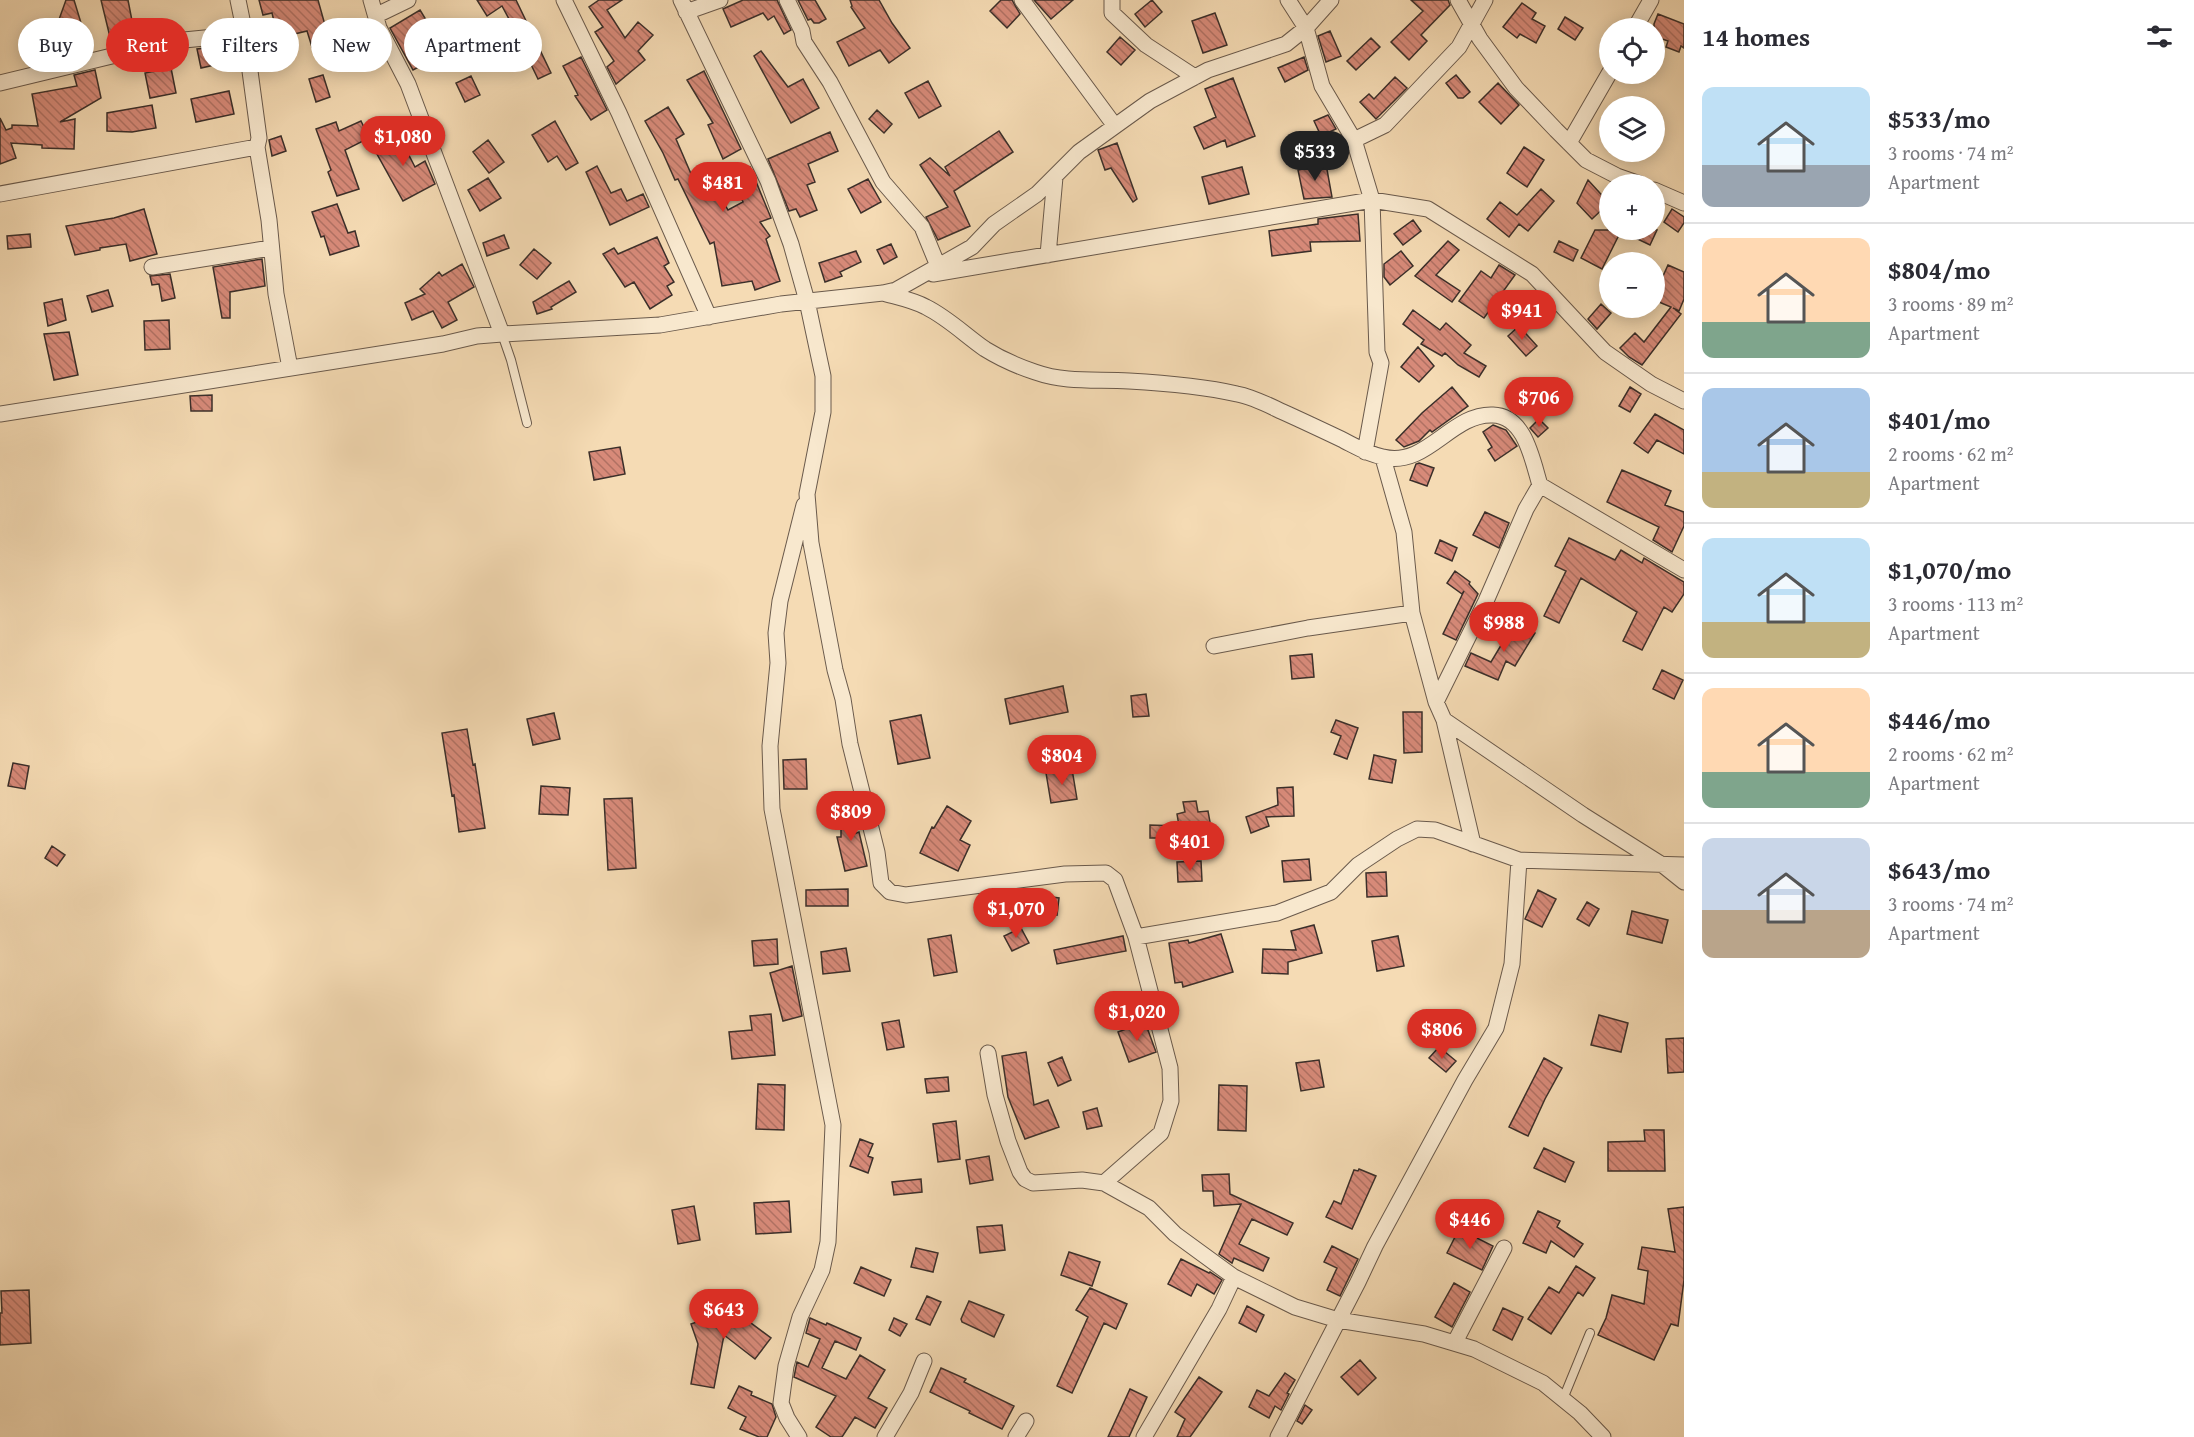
<!DOCTYPE html>
<meta charset="utf-8">
<style>
:root{--surface:#fff;--page:#f7f7f7;--text:#2b2b33;--muted:#7c7c81;--line:#e1e1e2;--accent:#d93025}
body{margin:0;font-family:"Gentium Book Plus",serif;background:var(--page);color:var(--text);height:100vh;display:flex;flex-direction:column;font-size:22px;white-space:nowrap}
*{box-sizing:border-box;margin:0}
p{font-size:20px;color:var(--muted)}
.icon{flex:none;width:33px;height:33px;fill:none;stroke:currentColor;stroke-width:2;stroke-linecap:round;stroke-linejoin:round}
.map{position:relative;flex:1;overflow:hidden}
.drawer{display:flex;flex-direction:column;background:var(--surface);width:510px}
.drawer>*{flex:none}
.top-card{position:absolute;left:18px;top:18px;width:570px;height:54px;display:flex;gap:12px}
.controls{position:absolute;left:1599px;top:18px;display:grid;gap:12px}
.controls a{display:grid;place-items:center;width:66px;height:66px;border-radius:50%;background:var(--surface);box-shadow:0 3px 15px #0003;font-size:30px}
.price{position:absolute;translate:-50% -51px;padding:0 14px;border-radius:21px;background:var(--accent);color:#fff;font-size:20px;line-height:39px;filter:drop-shadow(0 2px 3px #0008)}
.price::after{content:'';position:absolute;left:50%;top:36px;width:18px;height:14px;margin-left:-9px;background:inherit;clip-path:polygon(0 0,100% 0,50% 100%)}
.price.selected{background:#222;color:#fff}
ul{padding:0;list-style:none}
li{display:flex;align-items:center;gap:18px;height:150px;padding:0 18px}
li+li{border-top:2px solid var(--line)}
li span{display:grid;place-items:center;flex:none;width:168px;height:120px;border-radius:12px;color:#555}
li>.icon{margin-inline-start:auto}
span .icon{width:72px;height:72px;fill:#fffc;stroke-width:1}
li b{font-size:26px}
h2{display:flex;justify-content:space-between;align-items:center;height:72px;padding:0 18px;font-size:26px}
.tag{padding:0 21px;border-radius:27px;background:var(--surface);box-shadow:0 3px 15px #0003;font-size:21px;line-height:54px}
.tag.selected{background:var(--accent);color:#fff}
main{display:flex;flex:1;min-height:0}
.map>svg:first-child{display:block}
.building{fill:url(#building-back-hatch);stroke:#3b2f2a;stroke-width:1.5}
.lines{fill:none;stroke-linecap:round;stroke-linejoin:round}
.service-casing{stroke:#6a5a4c;stroke-width:10}
.minor-casing{stroke:#6a5a4c;stroke-width:17}
.service{stroke:#f8e8ce;stroke-width:8}
.minor{stroke:#f8e8ce;stroke-width:15}
</style>
<main>
<div class="map">
<svg width="1684" height="1437" viewBox="0 0 1684 1437">
<defs>
<pattern id="building-back-hatch" width="6" height="6" patternUnits="userSpaceOnUse" patternTransform="scale(1.5)"><rect width="6" height="6" fill="#d78a79"/><path d="M-1 5l2 2M0 0l6 6M5-1l2 2" fill="none" stroke="#b07163"/></pattern>
</defs>
<rect width="100%" height="100%" fill="#f5dbb4"/>
<filter id="stains"><feTurbulence type="fractalNoise" baseFrequency=".00333" numOctaves="4"/><feColorMatrix values="0 0 0 0 .2 0 0 0 0 .09 0 0 0 0 .02 0 0 0 .5 -.17"/></filter>
<radialGradient id="worn" r=".72"><stop offset=".6" stop-color="#630" stop-opacity="0"/><stop offset="1" stop-color="#630" stop-opacity=".3"/></radialGradient>
<path class="building" d="M66 0H74L85 36 57 25Z
M101 0H128L134 31 110 37Z
M259 0H318L330 43 336 41 341 60 323 65 318 45 312 47 307 31 278 38 272 13 263 15Z
M477 0H516L551 73 538 79 525 52 514 58 504 39 516 32 502 6 487 16Z
M599 0H622L607 10 625 38 638 22 653 35 638 51 645 60 616 84 607 67 614 61 595 32 603 27 589 7Z
M743 0H777L791 30 784 34 774 16 768 20 763 13 731 27 723 9Z
M798 0H815L826 19 819 23H814L811 19 808 20Z
M850 0H879L892 23 910 48 889 63 880 50 849 66 837 42 865 28 851 7 852 6Z
M1001 0H1012L1020 14 1007 28 990 11Z
M1034 0H1073L1051 19Z
M1152 0 1162 12 1145 27 1135 14Z
M1411 0H1448L1450 5 1421 35 1427 41 1409 60 1391 42 1423 11Z
M1522 3 1536 13 1532 19 1545 26 1536 43 1520 34 1517 38 1503 27Z
M420 10 431 28 419 35 432 60 413 70 390 28Z
M1215 13 1227 45 1203 53 1192 21Z
M1658 14 1684 24V48L1681 46 1679 52 1666 47 1668 41 1654 36V24Z
M1565 17 1583 28 1575 40 1558 29Z
M1330 31 1341 56 1326 62 1318 36Z
M1120 37 1135 50 1121 65 1107 52Z
M1371 38 1380 47 1356 70 1347 61Z
M224 46 228 62 201 68 197 49Z
M761 51 788 87 803 79 819 108 791 123 754 56Z
M581 57 607 110 591 120 575 96 578 95 563 66Z
M1304 57 1308 70 1285 82 1278 68Z
M171 68 176 93 150 98 145 73Z
M95 70 101 98 60 122 75 119 74 149 42 148V145L11 143 16 158 0 164V118L6 130 12 128V125L38 126 32 94 77 86 74 75Z
M704 71 741 149 723 159 708 125 713 123 687 80Z
M323 75 330 97 316 102 309 79Z
M1456 75 1470 92 1463 98H1458L1446 83Z
M471 76 480 95 465 102 456 83Z
M1395 77 1407 88 1376 119 1360 102 1369 94 1374 99Z
M1233 78 1255 136 1227 147 1225 140 1204 149 1194 127 1216 117 1205 89Z
M928 81 941 106 919 118 905 93Z
M1498 83 1519 105 1501 124 1479 102Z
M229 91 234 114 196 122 191 99Z
M152 105 156 128 132 132 107 131V113Z
M668 107 684 134 676 139 698 190 712 182 728 210 743 202 730 175 750 167 771 218 760 222 770 236 766 239 780 281 755 290 752 281 722 286 714 242 710 244 678 179 675 180 663 153 645 121Z
M877 110 892 124 884 133 869 119Z
M1328 115 1336 129 1321 136 1314 121Z
M361 121 369 138 345 150 359 189 337 196 328 172 331 170 316 129 336 122 339 131Z
M555 121 578 163 566 170 557 156 548 162 532 135Z
M999 131 1013 152 954 191 970 226 938 240 926 217 948 207 920 165 930 158 950 176 945 167Z
M397 132 415 167 425 161 435 184 403 201 372 145Z
M830 132 838 151 808 164 815 182 807 185 817 210 800 217 796 209 789 211 768 159Z
M281 136 286 151 272 156 269 140Z
M488 140 504 162 489 173 473 152Z
M1117 143 1137 199 1133 202 1111 168 1105 170 1098 150Z
M1524 147 1544 160 1527 187 1507 173Z
M1326 164 1332 197 1304 199 1298 170Z
M597 166 611 193 621 189 627 201 643 194 649 207 610 225 586 172Z
M1242 167 1249 194 1209 204 1202 177Z
M488 178 501 198 480 211 468 190Z
M868 179 881 202 861 213 848 189Z
M1588 180 1609 203 1592 219 1577 203Z
M1541 189 1554 201 1528 231 1519 224 1509 237 1487 219 1500 202 1517 215Z
M337 204 348 233 355 231 359 246 330 255 324 236 321 237 312 212Z
M144 209 157 254 130 261 126 244 100 248V250L75 255 66 226 114 218Z
M1672 209 1684 217V223L1678 232 1664 222Z
M1358 214 1360 241 1310 242 1311 251 1272 256 1269 231 1318 224V219Z
M1413 220 1421 231 1403 245 1394 234Z
M1595 230H1657L1650 245 1621 231 1602 269 1581 258Z
M30 234 31 247 8 249 7 236Z
M504 235 509 248 487 256 483 243Z
M657 237 669 263 664 266 674 282 667 286 672 295 650 309 634 282 625 287 603 254 614 248 618 254Z
M1448 241 1459 250 1436 275 1460 291 1452 302 1415 276Z
M1559 241 1578 250 1573 261 1554 252Z
M891 244 897 257 884 264 877 250Z
M534 249 551 263 537 279 520 265Z
M856 251 861 262 840 272 842 276 825 282 819 263Z
M1401 251 1413 266 1390 285 1384 277V264Z
M262 259 265 286 230 292V318H222L213 267Z
M462 264 474 287 448 302 457 320 442 328 433 311 412 320 405 303 425 294 420 289 439 272 442 276Z
M1499 265 1515 275 1484 318 1459 301 1481 271 1491 278Z
M1668 265 1684 272V299L1679 311 1673 308 1681 314 1642 365 1629 357 1620 348 1635 333 1644 342 1671 307 1654 300V296Z
M170 274 175 298 162 301 159 284 152 285 150 276Z
M569 281 576 292 551 307 552 309 537 314 533 302Z
M108 290 113 306 92 312 87 296Z
M62 299 66 320 48 326 44 303Z
M1601 304 1611 313 1597 329 1588 319Z
M1413 310 1440 330 1446 323 1471 345 1464 353 1486 366 1479 377 1458 365 1445 353 1442 356 1421 344 1424 340 1403 324Z
M169 320 170 349 145 350 144 321Z
M1519 326 1537 346 1526 356 1508 336Z
M69 332 78 375 54 380 44 334Z
M1418 347 1434 366 1419 382 1401 367Z
M1452 387 1468 406 1432 432 1430 430 1419 441 1404 447 1396 440 1422 413Z
M1630 387 1641 394 1630 412 1619 406Z
M212 395V411H191L190 396Z
M1655 414 1684 430V454L1657 440 1648 453 1634 443Z
M1539 419 1548 428 1538 437 1530 428Z
M1493 425 1506 430 1517 446 1495 461 1488 450 1492 447 1483 432Z
M620 447 625 474 594 480 589 452Z
M1419 463 1434 468 1427 486 1410 480 1416 464Z
M1622 470 1671 491 1665 505 1684 512V526L1672 552 1653 540 1659 527 1607 502Z
M1485 512 1509 523 1499 548 1473 535Z
M1569 538 1615 560 1621 550 1642 563 1644 558 1684 582V594L1672 612 1664 607 1642 650 1623 641 1637 612 1581 578 1559 623 1544 616 1566 571 1555 566Z
M1440 540 1457 548 1452 561 1435 553Z
M1455 571 1470 582 1469 584 1478 594 1456 640 1443 634 1464 591 1462 594 1447 583Z
M1515 622 1535 633 1515 666 1506 661 1498 680 1465 666 1471 653 1491 662Z
M1312 654 1314 677 1292 679 1290 656Z
M1662 670 1683 680 1674 699 1653 689Z
M1063 686 1068 712 1010 724 1005 699Z
M1146 694 1149 716 1133 717 1131 696Z
M1403 712H1422V752L1404 753Z
M554 713 560 739 533 745 527 719Z
M921 715 930 758 898 764 890 721Z
M1336 720 1358 728 1347 759 1334 754 1341 736 1331 732Z
M467 729 473 765 475 764 485 828 459 832 454 795 452 796 442 733Z
M1090 742 1093 763 1068 766 1066 745Z
M1374 755 1396 760 1392 783 1369 779Z
M806 759 807 789H784L783 760Z
M13 763 29 766 25 789 8 786Z
M1072 769 1077 799 1051 803 1046 773Z
M541 786 570 788 568 815 539 814Z
M1293 787 1294 816 1266 817 1269 826 1251 833 1246 817 1278 805 1277 788Z
M632 798 636 868 608 870 604 799Z
M1196 801 1198 812 1208 811 1212 833 1178 838H1150V825L1179 826 1177 814 1185 812 1183 802Z
M841 806H854V834L859 832 867 866 845 871 837 837H841Z
M947 806 971 821 960 840 970 845 958 871 920 853 932 827 934 828Z
M52 846 65 855 57 866 45 858Z
M1309 859 1311 880 1284 882 1282 861Z
M1201 861 1202 881 1178 882 1177 862Z
M1386 872 1387 896 1367 897 1366 873Z
M848 889V906H806V890Z
M1538 890 1556 899 1542 927 1525 919Z
M1044 896 1059 898 1057 915 1041 912Z
M1587 902 1599 909 1589 926 1577 919Z
M1632 911 1668 920 1662 943 1627 934Z
M1314 925 1322 953 1288 962V974L1262 973 1263 949 1296 950 1291 931Z
M1021 928 1029 943 1012 951 1004 936Z
M1221 934 1233 972 1183 987 1182 982 1175 983 1169 943 1188 940 1189 943Z
M951 935 957 972 934 976 928 939Z
M1123 936 1126 951 1057 964 1054 950Z
M1398 936 1404 966 1377 971 1372 941Z
M777 939 778 964 754 966 752 941Z
M846 948 850 971 823 974 821 952Z
M792 966 802 1016 783 1021 770 973Z
M771 1014 775 1055 732 1059 729 1032 752 1030 750 1016Z
M1599 1015 1628 1023 1621 1052 1591 1045Z
M899 1020 904 1047 887 1050 882 1023Z
M1145 1022 1156 1052 1129 1062 1118 1032Z
M1684 1038V1072L1668 1073 1666 1039Z
M1439 1047 1456 1061 1446 1072 1429 1058Z
M1026 1052 1034 1105 1048 1100 1059 1127 1025 1139 1008 1097 1002 1056Z
M1062 1057 1071 1080 1058 1086 1048 1063Z
M1544 1058 1562 1068 1545 1099 1528 1136 1509 1127Z
M1319 1060 1324 1087 1301 1091 1296 1063Z
M948 1077 949 1091 927 1093 925 1079Z
M758 1084 785 1085 784 1130 756 1129Z
M1219 1085 1247 1086 1246 1131 1218 1130Z
M1097 1108 1102 1126 1087 1129 1083 1112Z
M956 1121 960 1159 938 1162 933 1124Z
M1644 1130H1664L1665 1171H1608V1142L1645 1141Z
M860 1139 873 1144 868 1156 873 1158 868 1173 850 1166Z
M1544 1148 1574 1162 1565 1182 1534 1168Z
M989 1156 993 1180 970 1184 966 1160Z
M1359 1169 1376 1176 1352 1229 1326 1217 1334 1201 1341 1204 1354 1170 1358 1171Z
M1229 1174 1230 1194 1293 1223 1287 1235 1252 1219 1239 1244 1269 1258 1263 1271 1234 1258 1232 1263 1219 1254 1241 1204 1214 1206 1213 1191H1203L1202 1175Z
M921 1179 922 1192 894 1195 892 1182Z
M789 1201 791 1232 756 1234 754 1203Z
M694 1206 700 1240 678 1244 672 1210Z
M1684 1207V1280L1678 1326 1671 1324 1654 1360 1598 1335 1606 1318 1612 1295 1644 1304 1648 1271 1638 1269 1642 1247 1675 1252 1668 1209Z
M1538 1211 1560 1221 1557 1227 1583 1244 1574 1257 1551 1241 1546 1253 1523 1243Z
M1002 1225 1005 1250 980 1253 977 1227Z
M1459 1229 1493 1246 1482 1270 1447 1253Z
M1332 1246 1358 1259 1340 1296 1327 1290 1337 1268 1324 1262Z
M916 1248 938 1253 933 1272 911 1267Z
M1069 1252 1100 1262 1092 1286 1061 1275Z
M1181 1259 1209 1273 1210 1272 1222 1280 1214 1294 1197 1284 1191 1296 1168 1284Z
M1576 1266 1595 1278 1583 1296 1578 1292 1551 1334 1528 1319 1549 1287 1559 1293Z
M861 1267 891 1280 884 1296 854 1283Z
M1454 1283 1470 1292 1452 1327 1435 1317Z
M1090 1288 1127 1304 1116 1329 1104 1323 1072 1393 1057 1386 1088 1317 1076 1310Z
M29 1290 31 1343 0 1345V1313H2L1 1291Z
M739 1296 743 1317 771 1338 755 1359 724 1335 714 1388 691 1384 698 1344 691 1324 720 1314 718 1300Z
M927 1296 941 1302 930 1325 916 1319Z
M969 1301 1004 1315 994 1337 962 1322 961 1319Z
M1247 1306 1264 1315 1256 1332 1239 1323Z
M1503 1308 1523 1317 1512 1340 1493 1330Z
M810 1318 826 1325 827 1323 861 1338 856 1350 835 1341 822 1368 846 1379 860 1355 885 1370 868 1398 887 1408 875 1428 855 1417 842 1437H831L816 1427 836 1396 794 1377 797 1362 808 1367 820 1339 806 1333Z
M894 1318 907 1324 900 1336 889 1330Z
M1360 1360 1376 1378 1358 1395 1341 1377Z
M941 1368 966 1379 964 1382 1014 1406 1002 1429 969 1413 970 1411 930 1392Z
M1285 1373 1295 1380 1287 1393 1289 1394 1281 1410 1275 1406 1269 1418 1249 1407 1257 1390 1269 1396Z
M1199 1377 1222 1392 1190 1437H1177L1185 1419 1175 1412Z
M739 1386 752 1392 751 1395 772 1404 776 1417 767 1437H759L740 1429 746 1417 728 1408Z
M1130 1389 1147 1397 1129 1437H1108Z
M1305 1405 1312 1410 1302 1424 1297 1421Z"/>
<g class="lines">
<g class="service-casing">
<path id="service" d="M502 334 511 360 527 423
M1563 1399 1590 1333"/>
</g>
<g class="minor-casing">
<path id="minor" d="M238 0 245 34 259 138 257 147
M371 0 379 28 408 84 502 334
M564 0 619 113 709 317
M681 0 768 181 791 244 807 301 823 376V412L807 494 811 543 835 670 843 699 850 744 877 852 881 883 890 892 906 895 1065 874 1106 873 1115 880 1136 937 1170 1068 1171 1101 1161 1133 1104 1183
M787 0 802 31 804 42 830 82 883 182 922 227 938 266
M1022 0 1115 126
M1112 0V13L1146 45 1195 77
M1288 0 1306 28 1322 86 1354 140
M1458 0 1480 39 1516 88 1556 130 1586 160 1617 176 1640 184
M686 12 720 0
M377 15 408 0
M1635 28 1651 0
M0 83 174 41 245 34
M1569 143 1610 72
M1654 190 1684 203
M0 194 257 147 269 220 276 294 290 368
M1048 255 1055 177
M152 267 271 248
M933 274 1372 200 1428 209 1532 274 1605 352 1651 384 1684 401
M883 293C897 297 913 300 926 307 948 318 965 335 985 349 1001 359 1017 366 1035 372 1066 383 1096 379 1129 381 1165 383 1202 386 1237 394 1253 397 1268 405 1283 412 1303 421 1322 430 1341 439 1355 446 1367 454 1383 457 1427 468 1451 413 1493 415 1525 416 1532 459 1540 485L1684 570
M0 414 443 344 477 336 502 334 660 325 781 304 883 293 896 290 972 247 994 224 1037 194 1079 152 1150 101 1208 70 1286 44 1306 28 1331 0
M1365 452 1381 363 1377 352 1372 200 1354 140 1385 125 1459 47 1485 0
M1383 458 1404 532 1412 613 1436 702 1444 720 1473 844
M1214 646 1308 628 1412 613
M1436 702 1486 601 1526 509 1540 485
M1444 720 1583 815 1664 866 1684 882
M1136 937 1277 913 1331 892 1358 865 1397 839 1417 829 1435 830 1519 860 1684 865
M988 1053 995 1095 1008 1141 1020 1172 1025 1179 1033 1183 1082 1180 1104 1183 1149 1208 1175 1234 1234 1277 1295 1307 1338 1320 1424 1334 1474 1349 1543 1383 1580 1413 1603 1437
M1455 1342 1504 1248
M799 1437 787 1418 781 1403 786 1366 800 1317 822 1270 828 1242 833 1125 772 809 770 746 778 663 776 633 780 601 804 505
M885 1437 911 1393 924 1361
M1016 1437 1026 1421
M1144 1437 1219 1309 1234 1277
M1278 1437 1358 1282 1375 1246 1465 1080 1496 1028 1512 964 1519 860"/>
</g>
<use href="#service" class="service"/>
<use href="#minor" class="minor"/>
</g>
<rect width="100%" height="100%" filter="url(#stains)"/>
<rect width="100%" height="100%" fill="url(#worn)"/>
</svg>
<div class="controls">
<a><svg class="icon" aria-label="locate" viewBox="0 0 24 24"><circle cx="12" cy="12" r="6"/><path d="M12 2v4M12 18v4M2 12h4M18 12h4"/></svg></a>
<a><svg class="icon" aria-label="layers" viewBox="0 0 24 24"><path d="M12 4l9 5-9 5-9-5zM3 14l9 5 9-5"/></svg></a>
<a>+</a>
<a>−</a>
</div>
<b class="price" style="left:403px;top:167px">$1,080</b>
<b class="price selected" style="left:1315px;top:182px">$533</b>
<b class="price" style="left:723px;top:213px">$481</b>
<b class="price" style="left:1522px;top:341px">$941</b>
<b class="price" style="left:1539px;top:428px">$706</b>
<b class="price" style="left:1504px;top:653px">$988</b>
<b class="price" style="left:1062px;top:786px">$804</b>
<b class="price" style="left:851px;top:842px">$809</b>
<b class="price" style="left:1190px;top:872px">$401</b>
<b class="price" style="left:1016px;top:939px">$1,070</b>
<b class="price" style="left:1137px;top:1042px">$1,020</b>
<b class="price" style="left:1442px;top:1060px">$806</b>
<b class="price" style="left:1470px;top:1250px">$446</b>
<b class="price" style="left:724px;top:1340px">$643</b>
<div class="top-card">
<a class="tag">Buy</a>
<a class="tag selected">Rent</a>
<a class="tag">Filters</a>
<a class="tag">New</a>
<a class="tag">Apartment</a>
</div>
</div>
<section class="drawer">
<h2>14 homes<svg class="icon" aria-label="filters" viewBox="0 0 24 24"><path d="M4 7h16M4 17h16"/><circle cx="9" cy="7" r="2"/><circle cx="15" cy="17" r="2"/></svg></h2>
<ul>
<li><span style="background:linear-gradient(#bfe0f5 65%,#9aa5b1 0)"><svg class="icon" aria-label="home" viewBox="0 0 24 24"><path d="M3 11l9-7 9 7M6 9v11h12V9"/></svg></span><div><b>$533/mo</b><p>3 rooms · 74 m²</p><p>Apartment</p></div></li>
<li><span style="background:linear-gradient(#ffd9b3 70%,#7fa58c 0)"><svg class="icon" aria-label="home" viewBox="0 0 24 24"><path d="M3 11l9-7 9 7M6 9v11h12V9"/></svg></span><div><b>$804/mo</b><p>3 rooms · 89 m²</p><p>Apartment</p></div></li>
<li><span style="background:linear-gradient(#a9c7e8 70%,#c2b280 0)"><svg class="icon" aria-label="home" viewBox="0 0 24 24"><path d="M3 11l9-7 9 7M6 9v11h12V9"/></svg></span><div><b>$401/mo</b><p>2 rooms · 62 m²</p><p>Apartment</p></div></li>
<li><span style="background:linear-gradient(#bfe0f5 70%,#c2b280 0)"><svg class="icon" aria-label="home" viewBox="0 0 24 24"><path d="M3 11l9-7 9 7M6 9v11h12V9"/></svg></span><div><b>$1,070/mo</b><p>3 rooms · 113 m²</p><p>Apartment</p></div></li>
<li><span style="background:linear-gradient(#ffd9b3 70%,#7fa58c 0)"><svg class="icon" aria-label="home" viewBox="0 0 24 24"><path d="M3 11l9-7 9 7M6 9v11h12V9"/></svg></span><div><b>$446/mo</b><p>2 rooms · 62 m²</p><p>Apartment</p></div></li>
<li><span style="background:linear-gradient(#c9d6e8 60%,#b9a48a 0)"><svg class="icon" aria-label="home" viewBox="0 0 24 24"><path d="M3 11l9-7 9 7M6 9v11h12V9"/></svg></span><div><b>$643/mo</b><p>3 rooms · 74 m²</p><p>Apartment</p></div></li>
</ul>
</section>
</main>
